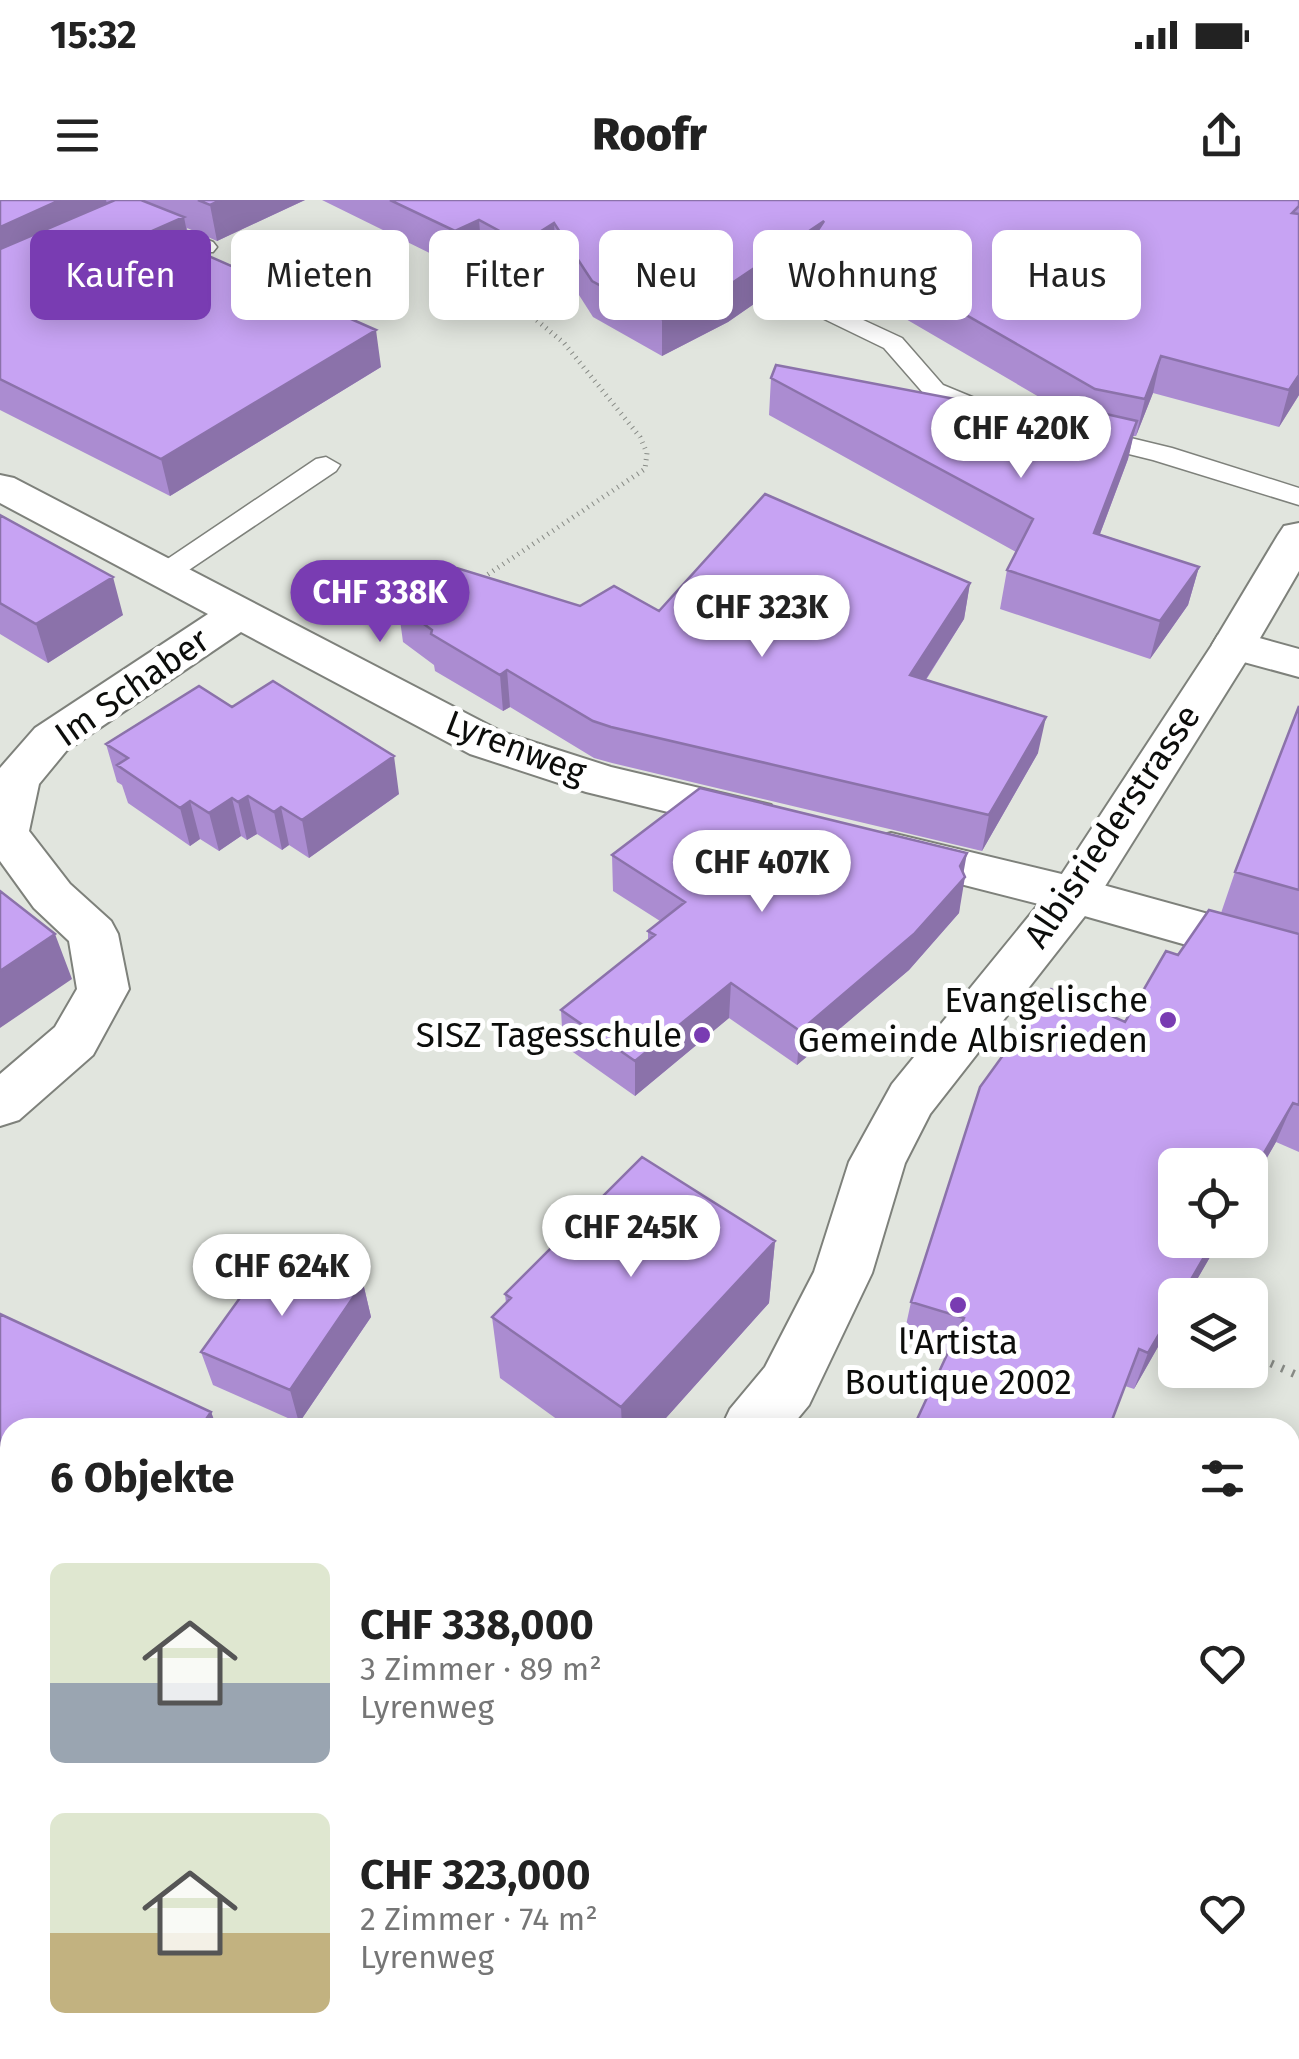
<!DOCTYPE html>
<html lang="de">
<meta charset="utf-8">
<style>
:root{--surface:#fff;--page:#f2f2f2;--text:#222;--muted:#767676;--accent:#793cb2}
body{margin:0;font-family:"Fira Sans",sans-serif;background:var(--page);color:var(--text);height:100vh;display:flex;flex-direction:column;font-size:38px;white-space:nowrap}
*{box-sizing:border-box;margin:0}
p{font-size:32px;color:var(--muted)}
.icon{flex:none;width:55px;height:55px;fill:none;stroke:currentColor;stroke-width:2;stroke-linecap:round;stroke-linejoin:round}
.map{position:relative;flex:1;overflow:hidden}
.drawer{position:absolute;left:0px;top:1218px;width:1300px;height:642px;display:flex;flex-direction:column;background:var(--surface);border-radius:30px 30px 0 0;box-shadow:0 5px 25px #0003}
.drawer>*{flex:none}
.top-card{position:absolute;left:30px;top:30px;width:1240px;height:90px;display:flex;gap:20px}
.fabs{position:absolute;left:1158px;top:948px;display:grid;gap:20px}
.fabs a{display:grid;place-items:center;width:110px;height:110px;border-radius:15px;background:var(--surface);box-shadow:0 5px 25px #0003;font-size:50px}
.price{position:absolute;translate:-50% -85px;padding:0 22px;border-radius:35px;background:#fff;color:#222;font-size:32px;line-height:65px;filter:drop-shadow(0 2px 5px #0008)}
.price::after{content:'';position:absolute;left:50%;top:60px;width:30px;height:22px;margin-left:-15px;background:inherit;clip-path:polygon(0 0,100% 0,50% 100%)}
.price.on{background:var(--accent);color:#fff}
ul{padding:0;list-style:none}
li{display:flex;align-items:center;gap:30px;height:250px;padding:0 50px}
li span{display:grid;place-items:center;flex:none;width:280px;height:200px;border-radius:15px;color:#555}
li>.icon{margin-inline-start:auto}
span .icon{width:120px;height:120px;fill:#fffc;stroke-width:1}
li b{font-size:42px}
h2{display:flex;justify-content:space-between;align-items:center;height:120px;padding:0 50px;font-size:42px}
.pill{padding:0 35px;border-radius:15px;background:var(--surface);box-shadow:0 5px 25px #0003;font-size:35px;line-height:90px}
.pill.on{background:var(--accent);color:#fff}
.status{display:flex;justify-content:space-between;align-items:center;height:70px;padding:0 50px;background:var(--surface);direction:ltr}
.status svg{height:28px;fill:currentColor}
header{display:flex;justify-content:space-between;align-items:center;height:130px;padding:0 50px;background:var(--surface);font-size:45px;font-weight:800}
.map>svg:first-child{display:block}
.forest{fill:#8bb261}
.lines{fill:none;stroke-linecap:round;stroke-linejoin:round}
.lane-casing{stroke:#7e817b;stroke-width:3}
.street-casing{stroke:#7e817b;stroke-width:4}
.secondary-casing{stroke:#7e817b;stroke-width:4}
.path-far1{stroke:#878a85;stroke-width:5;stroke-dasharray:1 5;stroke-linecap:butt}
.path{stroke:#878a85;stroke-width:8;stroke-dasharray:2.5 9;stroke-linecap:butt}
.lane{fill:#fff;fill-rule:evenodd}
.street{fill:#fff;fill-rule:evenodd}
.secondary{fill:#fff;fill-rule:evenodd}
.wall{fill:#ab8cd1}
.shaded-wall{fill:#8b72aa}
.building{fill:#c7a3f3;stroke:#8b72aa;stroke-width:2.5}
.poi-dot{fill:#793cb2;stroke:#fff;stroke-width:4}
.labels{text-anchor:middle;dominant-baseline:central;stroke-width:10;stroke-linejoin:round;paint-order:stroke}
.street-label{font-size:35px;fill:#0c0d0b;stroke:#fff}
.poi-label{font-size:35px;fill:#0c0d0b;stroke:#fff;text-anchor:end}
</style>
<div class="status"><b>15:32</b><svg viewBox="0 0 49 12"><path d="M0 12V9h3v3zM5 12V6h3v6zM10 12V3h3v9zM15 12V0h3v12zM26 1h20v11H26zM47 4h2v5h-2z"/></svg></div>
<header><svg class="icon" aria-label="menu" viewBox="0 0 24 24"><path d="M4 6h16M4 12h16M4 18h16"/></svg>Roofr<svg class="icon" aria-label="share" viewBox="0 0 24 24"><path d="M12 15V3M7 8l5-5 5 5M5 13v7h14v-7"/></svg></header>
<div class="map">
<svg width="1299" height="1859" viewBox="0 0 1299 1859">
<rect width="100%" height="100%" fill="#e1e5de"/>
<path class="forest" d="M276 1850H509L516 1859H269Z"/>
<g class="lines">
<g class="lane-casing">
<path id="lane" d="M150 17 213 42 217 47 213 52H197L133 29 129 24 133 19Z
M792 87 902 138 943 185 1006 211 1010 217 997 225 988 223 925 195 884 148 783 99 780 94 783 89Z
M1081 226 1172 248 1299 288V305L1153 260 1072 240 1068 234 1072 228Z
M326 257 340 265 336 271 174 380H154L150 374 154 368 316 259Z"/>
</g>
<g class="street-casing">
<path id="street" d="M0 275 14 278 502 532 611 567 771 605 778 617 771 629 754 633 586 592 470 554 241 432 67 550 39 584 29 631 70 684 111 721 118 734 129 789 93 855 19 920 0 926V874L55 827 77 789 69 741 34 708 0 661V568L35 528 208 414 0 303Z
M1234 431 1299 449V477L1218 455 1212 445 1218 435Z
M891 633 1074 677 1299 739V777L1074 713 874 662 867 650 874 638Z"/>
</g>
<g class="secondary-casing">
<path id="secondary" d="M1299 323V371L1256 445 1092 707 930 914 905 963 872 1073 809 1205 790 1228H721L730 1209 765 1167 814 1072 849 962 892 884 1056 683 1212 445 1278 335 1284 326Z
M120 1850H199L195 1859H116Z"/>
</g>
<path class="path-far1" d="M478 381 645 269 647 253 640 237 564 143 510 98 570 69"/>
<path class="path" d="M1161 1126 1175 1131
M1250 1154 1299 1176
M319 1859 323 1850"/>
<use href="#lane" class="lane"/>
<use href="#street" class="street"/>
<use href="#secondary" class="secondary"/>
</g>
<path class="wall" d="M0 0H305L217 41 187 28 190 48 381 167 170 296 0 210Z
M322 0H1299V195L1279 227 1153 193 1136 236H1133L1128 259 1100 334 1199 367 1188 405 1150 459 1000 409 1007 370 1016 352 769 215 771 178 1082 222 815 66 816 61 728 122 662 156 593 117 556 59 524 79 482 56 458 67Z
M0 315 123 415 48 463 0 434Z
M970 383 964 419 926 480 1038 553 982 651 612 563 594 558 510 507 503 511 435 471 434 465 403 442 398 405 580 406 659 411Z
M1299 506V952L1276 942 1188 1095H1175V1117L1134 1189 1125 1186 948 1153 903 1139 911 1102 1178 755 1221 713 1235 672Z
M232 507 399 594 309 658 289 645 282 650 257 634 247 640 241 636 219 651 200 639 190 646 128 603 122 585 117 582 106 544Z
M612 655 963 673 959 713 909 770 797 865 729 818 635 896 563 845 561 810 648 740V731L660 721 613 691Z
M775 1041 769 1103 657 1228H569L500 1178 492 1117 506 1103 505 1094Z
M363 1083 371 1117 299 1223 213 1185 201 1152Z
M0 1114 211 1212 217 1228H10V1540L0 1536V1360L3 1356 0 1354Z"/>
<path class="shaded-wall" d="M60 0H106L110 16 0 68V27Z
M221 0H305L217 41 210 5Z
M184 17 191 53 152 31Z
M479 20 482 56 458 67 455 31Z
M824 21 818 30 816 61 728 122 662 156V119Z
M554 23 556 59 524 79 522 43Z
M376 130 381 167 170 296 161 259Z
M1161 156 1153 193 1136 236 1145 199Z
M1299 175V195L1279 227 1289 190Z
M1137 221 1128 259 1086 371 1094 333Z
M1199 367 1188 405 1150 459 1160 421Z
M113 377 123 415 48 463 36 424Z
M970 383 964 419 905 512 910 475Z
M507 470 510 507 503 511 500 475Z
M1046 517 1038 553 982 651 989 615Z
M394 556 399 594 309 658 302 620Z
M248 596 257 634 247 640 238 602Z
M232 598 241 636 219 651 209 613Z
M190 601 200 639 190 646 180 608Z
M281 607 289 645 282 650 274 612Z
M967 653 962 681 965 677 959 713 909 770 797 865 800 831 960 666Z
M55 734 72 779 0 828V771Z
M731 783 729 818 635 896V861Z
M1293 903 1276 942 1250 987V977Z
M1214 1040H1220L1188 1095H1182Z
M775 1041 769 1103 657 1228H622L621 1207Z
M363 1083 371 1117 299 1223 290 1190Z
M1175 1107V1117L1134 1189 1148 1153Z
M211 1212 217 1228H200Z
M10 1775V1850H16L12 1859H0V1796Z"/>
<path class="building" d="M0 0H60L0 27Z
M115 0H141L184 17 152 31 376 130 161 259 0 179V49Z
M198 0H221L210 5Z
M390 0H1299V6L1292 13 1299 14V175L1289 190 1161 156 1145 199 1095 189 818 30 824 21 729 85 662 119 592 81 554 23 522 43 479 20 455 31Z
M776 165 1081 223 1088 210 1137 221 1094 333 1199 367 1160 421 1007 370 1033 319 771 178Z
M765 294 970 383 910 475 1046 517 989 615 611 527 593 521 507 470 500 475 431 434 432 430 398 405 457 368 580 406 614 386 659 411Z
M0 315 113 377 36 424 0 403Z
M273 481 394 556 302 620 281 607 274 612 248 596 238 602 232 598 209 613 190 601 180 608 117 565 128 558 106 544 199 486 232 507Z
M1299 506V690L1235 672Z
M700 588 967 653 960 666 965 677 914 734 800 831 731 783 635 861 561 810 655 735 648 731 685 702 612 655Z
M0 691 55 734 0 771Z
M1209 710 1299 734V905L1293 903 1250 977V965H1175V1040H1214L1182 1095H1175V1107L1148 1153 1139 1149 1109 1228H913L964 1118 911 1102 980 887 1051 789 1125 822 1166 751 1178 755Z
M642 957 775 1041 621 1207 492 1117 511 1098 505 1094Z
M276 1048 363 1083 290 1190 201 1152Z
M0 1114 211 1212 200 1228H10V1335L0 1330Z
M10 1346V1520L0 1515V1360Z
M0 1691 10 1694V1775L0 1796Z"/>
<g class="poi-dot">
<circle cx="1168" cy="820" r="10"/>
<circle cx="702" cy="835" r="10"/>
<circle cx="958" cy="1105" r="10"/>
</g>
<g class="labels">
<g class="street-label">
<text transform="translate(132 487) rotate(-35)">Im Schaber</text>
<text transform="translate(516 547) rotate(21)">Lyrenweg</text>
<text transform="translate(1112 626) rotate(-56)">Albisriederstrasse</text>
</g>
<g class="poi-label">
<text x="1148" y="800">Evangelische<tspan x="1148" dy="40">Gemeinde Albisrieden</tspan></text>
<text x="682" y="835">SISZ Tagesschule</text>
<text x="958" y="1142" text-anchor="middle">l'Artista<tspan x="958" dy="40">Boutique 2002</tspan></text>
</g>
</g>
</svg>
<div class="fabs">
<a><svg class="icon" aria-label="locate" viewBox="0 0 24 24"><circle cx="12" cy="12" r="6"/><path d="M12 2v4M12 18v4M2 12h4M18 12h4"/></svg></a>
<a><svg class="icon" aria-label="layers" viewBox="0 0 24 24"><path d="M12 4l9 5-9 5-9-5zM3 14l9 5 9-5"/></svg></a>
</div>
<b class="price" style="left:1021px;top:281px">CHF 420K</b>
<b class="price on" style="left:380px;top:445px">CHF 338K</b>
<b class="price" style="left:762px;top:460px">CHF 323K</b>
<b class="price" style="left:762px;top:715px">CHF 407K</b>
<b class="price" style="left:631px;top:1080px">CHF 245K</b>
<b class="price" style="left:282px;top:1119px">CHF 624K</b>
<div class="top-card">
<a class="pill on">Kaufen</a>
<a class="pill">Mieten</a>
<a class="pill">Filter</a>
<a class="pill">Neu</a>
<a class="pill">Wohnung</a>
<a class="pill">Haus</a>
</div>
<section class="drawer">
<h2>6 Objekte<svg class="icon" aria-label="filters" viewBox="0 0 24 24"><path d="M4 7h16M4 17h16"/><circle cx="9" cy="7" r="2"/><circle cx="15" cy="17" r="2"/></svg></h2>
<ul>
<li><span style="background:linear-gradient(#dfe7d0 60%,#9aa5b1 0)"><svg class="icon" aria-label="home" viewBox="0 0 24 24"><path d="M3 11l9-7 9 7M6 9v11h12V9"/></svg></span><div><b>CHF 338,000</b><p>3 Zimmer · 89 m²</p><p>Lyrenweg</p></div><svg class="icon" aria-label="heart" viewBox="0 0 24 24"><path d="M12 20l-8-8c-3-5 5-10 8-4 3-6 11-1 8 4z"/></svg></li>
<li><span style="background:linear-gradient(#dfe7d0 60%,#c2b280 0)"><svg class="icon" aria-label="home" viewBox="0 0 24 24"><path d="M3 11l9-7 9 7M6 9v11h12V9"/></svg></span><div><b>CHF 323,000</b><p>2 Zimmer · 74 m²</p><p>Lyrenweg</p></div><svg class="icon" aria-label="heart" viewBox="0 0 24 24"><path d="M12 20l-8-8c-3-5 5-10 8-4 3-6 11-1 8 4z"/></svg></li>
</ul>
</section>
</div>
